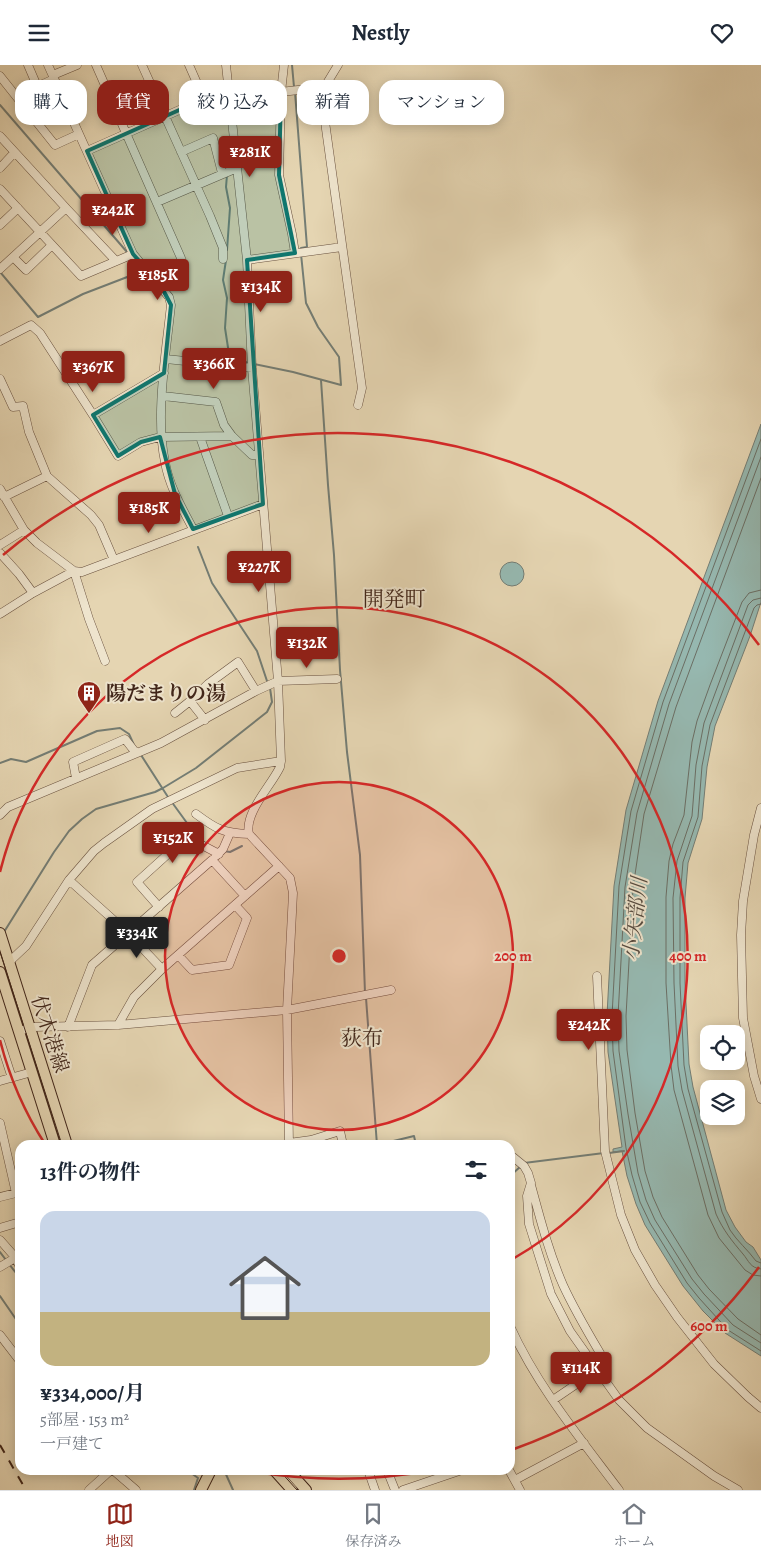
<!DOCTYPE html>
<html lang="ja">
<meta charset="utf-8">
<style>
:root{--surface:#fff;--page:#f6f6f7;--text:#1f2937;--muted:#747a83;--line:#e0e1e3;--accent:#8f2418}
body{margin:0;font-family:Alegreya,"Noto Serif JP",serif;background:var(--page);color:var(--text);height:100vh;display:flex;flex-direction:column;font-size:19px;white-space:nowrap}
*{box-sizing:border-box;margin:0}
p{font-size:16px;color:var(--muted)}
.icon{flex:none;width:28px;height:28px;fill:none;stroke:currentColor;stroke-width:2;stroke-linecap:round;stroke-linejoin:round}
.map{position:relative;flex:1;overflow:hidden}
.drawer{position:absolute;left:15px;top:1075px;width:500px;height:335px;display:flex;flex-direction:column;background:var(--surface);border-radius:15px;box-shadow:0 2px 12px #0003}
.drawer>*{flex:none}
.top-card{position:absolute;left:15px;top:15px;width:500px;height:45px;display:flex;gap:10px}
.fabs{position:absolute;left:700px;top:960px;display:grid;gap:10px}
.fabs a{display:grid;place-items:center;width:45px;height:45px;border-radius:10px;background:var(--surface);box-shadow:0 2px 12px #0003;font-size:25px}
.price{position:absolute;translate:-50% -42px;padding:0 11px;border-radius:5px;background:var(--accent);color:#fff;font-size:16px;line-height:32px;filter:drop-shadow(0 1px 2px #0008)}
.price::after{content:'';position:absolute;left:50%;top:30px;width:15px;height:11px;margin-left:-8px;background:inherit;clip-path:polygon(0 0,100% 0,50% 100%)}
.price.current{background:#222;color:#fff}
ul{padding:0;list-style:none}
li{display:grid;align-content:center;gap:10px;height:265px;padding:0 25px}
li span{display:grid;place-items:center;height:155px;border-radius:15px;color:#555}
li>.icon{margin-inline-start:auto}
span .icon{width:90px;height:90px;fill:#fffc;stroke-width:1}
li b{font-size:21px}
h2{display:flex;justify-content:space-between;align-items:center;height:60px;padding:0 25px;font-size:21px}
.pill{padding:0 18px;border-radius:15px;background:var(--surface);box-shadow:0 2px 12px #0003;font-size:18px;line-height:45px}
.pill.current{background:var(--accent);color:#fff}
header{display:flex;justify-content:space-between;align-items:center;height:65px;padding:0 25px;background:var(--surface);font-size:22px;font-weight:700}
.tab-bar{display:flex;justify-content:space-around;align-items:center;height:70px;border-top:1px solid var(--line);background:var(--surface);font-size:14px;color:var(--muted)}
.tab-bar a{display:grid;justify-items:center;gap:2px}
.tab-bar .current{color:var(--accent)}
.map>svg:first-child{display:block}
.water{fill:#96b8b0;stroke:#747d74}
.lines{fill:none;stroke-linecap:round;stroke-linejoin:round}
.shore{stroke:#6b6e64;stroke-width:1}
.stream{stroke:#747d74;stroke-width:2}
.minor-casing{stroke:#69513f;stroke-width:9}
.major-casing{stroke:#402519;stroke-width:12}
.minor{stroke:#eee4cd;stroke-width:8}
.major{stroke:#e5d5b2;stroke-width:10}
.tram{stroke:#402519;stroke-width:1}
.rail{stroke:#402519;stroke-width:2;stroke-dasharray:9 9;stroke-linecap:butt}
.marked{fill:#0f766e;fill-opacity:0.2;stroke:#0f766e;stroke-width:4;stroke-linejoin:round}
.ring{fill:none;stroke:#d62828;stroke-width:2.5}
.labels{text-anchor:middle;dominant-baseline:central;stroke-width:4;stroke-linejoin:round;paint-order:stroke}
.poi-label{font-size:20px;font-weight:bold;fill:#402519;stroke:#eee4cd;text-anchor:start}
.street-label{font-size:20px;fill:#402519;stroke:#eee4cd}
.neighbourhood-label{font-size:21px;fill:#402519;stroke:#eee4cd}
.water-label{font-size:21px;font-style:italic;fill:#564a3f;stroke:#eee4cd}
.centre{fill:#d62828;stroke:#eee4cd;stroke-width:2.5}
.ring-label{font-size:15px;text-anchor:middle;font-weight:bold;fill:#d62828;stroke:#eee4cd;stroke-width:4;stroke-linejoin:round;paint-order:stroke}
</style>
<header><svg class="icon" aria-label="menu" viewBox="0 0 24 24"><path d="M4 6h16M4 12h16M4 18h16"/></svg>Nestly<svg class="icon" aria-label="heart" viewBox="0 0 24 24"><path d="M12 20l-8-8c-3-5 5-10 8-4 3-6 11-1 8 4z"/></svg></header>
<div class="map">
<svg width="761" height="1425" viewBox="0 0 761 1425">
<rect width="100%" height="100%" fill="#e5d5b2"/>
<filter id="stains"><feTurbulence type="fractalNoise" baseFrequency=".004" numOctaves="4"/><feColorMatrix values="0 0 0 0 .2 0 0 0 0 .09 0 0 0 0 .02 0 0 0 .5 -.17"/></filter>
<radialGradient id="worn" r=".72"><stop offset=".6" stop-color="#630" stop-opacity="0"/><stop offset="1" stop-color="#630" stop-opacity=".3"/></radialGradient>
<path class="water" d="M761 359V537L750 571 715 661 707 702 702 754 688 798 685 833V918L689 999 693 1022 726 1145 735 1162 746 1177 753 1182 761 1195V1291L725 1268 703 1246 683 1221 645 1160 636 1139 627 1111 622 1086 613 1087V1084L622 1082 608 987 607 950 614 821 626 745 658 636Z
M500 509a12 12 0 1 1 24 0a12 12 0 1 1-24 0Z"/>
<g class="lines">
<path class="shore" d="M761 374 663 637 631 746 619 821 612 951 613 986 626 1083 632 1110 640 1137 650 1158 687 1218 699 1233 728 1265 761 1286
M761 392 669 639 637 748 625 822 618 951 619 986 628 1049 638 1108 646 1135 655 1155 692 1214 704 1229 733 1260 761 1278
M761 413 676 642 644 749 633 823 626 951 627 985 635 1048 645 1106 653 1132 662 1152 698 1210 709 1224 738 1254 761 1270
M761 525 749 528 742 537 710 620 697 656 692 677 684 750 673 779 669 796 666 832V918L671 1000 674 1025 708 1150 719 1173 745 1205 753 1210 761 1211
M761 533 753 535 748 540 704 658 696 700 692 751 677 796 673 833 674 918 678 1001 682 1025 716 1149C723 1165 732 1176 743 1189 749 1196 750 1203 761 1204
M761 539 757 540 754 543 710 660 702 701 698 752 683 797 680 833V918L684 1000 688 1024 722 1147C725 1153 727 1159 730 1165 737 1176 748 1185 756 1196L761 1198"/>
<path class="stream" d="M292 0 294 22
M295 27 307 182 301 183V184
M0 40 127 187
M228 103 232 94
M227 185 230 143 226 122 227 110
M226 195 223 215 227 233 225 263 229 289 232 293 249 298
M0 207 38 252 83 229 135 209 144 215 148 213
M254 299 293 307 341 320 339 292 318 262 306 238 301 189
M321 315 328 420 334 490 340 605 347 687 360 790 365 928
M198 482 212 518 257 586 268 619
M141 690 168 732
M0 698 11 694 26 697 97 666 120 663 129 669 134 680
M171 736 195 769
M224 786 230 787 242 781
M4 867 54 787 69 766 82 754 96 744 155 727 163 723 196 703 267 647 272 637 270 623
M366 933 377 1080 414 1071 416 1080
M609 1088 624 1086
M524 1098 604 1088
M510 1111 521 1101
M0 1187 6 1195
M9 1199 20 1213
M0 1231 20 1260
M187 1405 198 1413 194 1425
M224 1405 233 1425"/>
<g class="minor-casing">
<path id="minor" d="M28 0 37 21
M48 0 133 189 169 232 171 240C166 288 155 351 165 397 169 421 182 443 193 464
M96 0 181 193
M142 0 210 151 223 183V194
M189 0 204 34
M226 0 247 195 252 303 278 616 281 696 280 702C271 721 244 748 249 769L290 813 293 828 287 945 289 1080
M284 0 281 27 279 110 292 169 295 188
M338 0 321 28 362 323 358 340
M53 10 77 0
M0 11 55 80 79 69
M16 31 54 14
M229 33 324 22
M0 71 66 143 0 204
M87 86 204 34 229 28
M181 87 213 73 222 108
M0 103 14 88
M0 124 81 211 133 189
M157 137 237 103
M66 143 116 196
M0 160 18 143
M13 192 26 205 52 180
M247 195 342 182
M0 276 31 260 40 268 93 350 118 391 141 377 160 372 232 371 252 390H259
M166 294 252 303
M0 314 13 342 23 341 29 367 47 411 91 450 99 460 114 495
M163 331 216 337 224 360 232 371
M93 350 164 308
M200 372 228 451
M0 424 24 465 37 478 74 506 82 507 263 439
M4 432 47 411
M0 480 24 465
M0 488 19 509 33 528
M74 506 89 554 105 596
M0 549 33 528 74 506
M175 648 190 636
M205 655 190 636 208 619 238 597 256 626
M76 713 73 697 125 674 136 688
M761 743 754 770 743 836 741 870 743 953 754 1011 761 1034
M196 749C216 764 223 768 249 769
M0 750 8 742 161 678 256 626 278 616 337 614
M216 791 223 784 230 768
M69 815 128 868 162 904
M159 842 137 817 190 769 200 779 219 789
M178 890 192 905 229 900 247 853 235 840
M9 897 26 881 69 815 94 786 104 778 152 744 237 703 281 696
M597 911 605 1086 621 1150 635 1185 655 1220 677 1252 714 1299 748 1332 761 1343
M118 960 134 932 162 904 279 801
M68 962 92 900 212 795 245 831
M19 966 34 962 118 960 287 945 391 925
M0 976 12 1013
M0 1016 32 1007
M0 1058 16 1128
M289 1078 311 1075 340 1066 343 1080
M513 1092 524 1101 528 1108 531 1118 527 1131 529 1159 551 1229 570 1266 619 1335 647 1363 714 1411 738 1425
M531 1120C540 1153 549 1188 563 1220 574 1244 587 1266 600 1288L591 1296
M0 1132 20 1127
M0 1163 20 1157
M0 1175 15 1192 20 1202
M0 1202 20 1190
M510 1261C537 1321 580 1373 619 1425
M0 1270 20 1296
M553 1335 597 1305
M113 1405 136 1425
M368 1405 375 1425
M387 1405 395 1425
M509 1405 520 1425
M515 1415 584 1378
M89 1425 111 1405
M403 1425 462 1405"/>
</g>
<g class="major-casing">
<path id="major" d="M0 868 67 1080
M0 907 55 1080
M274 1405 292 1425
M288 1405 306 1425
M201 1425 211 1405"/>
</g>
<use href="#minor" class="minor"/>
<use href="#major" class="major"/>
<path class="tram" d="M0 887 62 1080
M279 1405 297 1425"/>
<path class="rail" d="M0 1380 26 1425"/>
</g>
<path class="marked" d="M281 27 279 110 295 188 247 195 263 439 193 464 175 429 160 372 141 377 118 391 93 350 164 308 171 240 161 221 133 189 87 86 204 34 229 28V33Z"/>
<circle cx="339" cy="891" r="174" fill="#d62828" fill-opacity=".12"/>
<g class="ring">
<circle cx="339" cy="891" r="174"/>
<path d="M45 1079A349 349 0 0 1 0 975M0 807A349 349 0 1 1 511 1195"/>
<path d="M759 1202A523 523 0 0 1 514 1384M434 1405A523 523 0 0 1 244 1405M3 490A523 523 0 0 1 759 580"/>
</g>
<defs>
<g id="building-pin" transform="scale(1.25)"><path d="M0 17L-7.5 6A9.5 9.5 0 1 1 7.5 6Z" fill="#8f2418" stroke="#eee4cd"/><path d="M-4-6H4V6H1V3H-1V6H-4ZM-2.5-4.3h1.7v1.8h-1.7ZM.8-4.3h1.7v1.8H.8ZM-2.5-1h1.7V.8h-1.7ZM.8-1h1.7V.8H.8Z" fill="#fff"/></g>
</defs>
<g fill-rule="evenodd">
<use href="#building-pin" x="89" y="628"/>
</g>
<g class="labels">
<g class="poi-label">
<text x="106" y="628">陽だまりの湯</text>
</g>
<g class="street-label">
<text transform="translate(50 969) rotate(72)">伏木港線</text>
</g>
<g class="neighbourhood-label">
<text x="394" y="534">開発町</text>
<text x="362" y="973">荻布</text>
</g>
<g class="water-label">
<text transform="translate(635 854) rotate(-84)">小矢部川</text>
</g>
</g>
<circle cx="339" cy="891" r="8" class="centre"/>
<g class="ring-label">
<text x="513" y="896">200 m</text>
<text x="688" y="896">400 m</text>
<text x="709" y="1266">600 m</text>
</g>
<rect width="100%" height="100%" filter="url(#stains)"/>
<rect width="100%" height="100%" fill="url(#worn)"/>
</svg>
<div class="fabs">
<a><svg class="icon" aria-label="locate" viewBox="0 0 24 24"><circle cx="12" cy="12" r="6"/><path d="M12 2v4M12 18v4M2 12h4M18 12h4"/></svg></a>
<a><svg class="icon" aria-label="layers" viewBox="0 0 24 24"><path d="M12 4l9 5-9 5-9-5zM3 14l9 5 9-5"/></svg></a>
</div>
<b class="price" style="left:250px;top:113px">¥281K</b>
<b class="price" style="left:113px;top:171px">¥242K</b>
<b class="price" style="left:158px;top:236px">¥185K</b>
<b class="price" style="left:261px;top:248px">¥134K</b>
<b class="price" style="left:214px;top:325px">¥366K</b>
<b class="price" style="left:93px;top:328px">¥367K</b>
<b class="price" style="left:149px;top:469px">¥185K</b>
<b class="price" style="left:259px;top:528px">¥227K</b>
<b class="price" style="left:307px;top:604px">¥132K</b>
<b class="price" style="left:173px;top:799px">¥152K</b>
<b class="price current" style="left:137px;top:894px">¥334K</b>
<b class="price" style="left:589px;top:986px">¥242K</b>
<b class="price" style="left:581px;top:1329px">¥114K</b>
<div class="top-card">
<a class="pill">購入</a>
<a class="pill current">賃貸</a>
<a class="pill">絞り込み</a>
<a class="pill">新着</a>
<a class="pill">マンション</a>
</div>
<section class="drawer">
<h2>13件の物件<svg class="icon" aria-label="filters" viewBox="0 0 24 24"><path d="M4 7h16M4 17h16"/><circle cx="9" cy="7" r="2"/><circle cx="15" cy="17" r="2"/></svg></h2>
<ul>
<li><span style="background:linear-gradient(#c9d6e8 65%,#c2b280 0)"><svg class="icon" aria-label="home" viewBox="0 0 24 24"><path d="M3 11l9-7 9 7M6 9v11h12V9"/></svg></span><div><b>¥334,000/月</b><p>5部屋 · 153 m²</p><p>一戸建て</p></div></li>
</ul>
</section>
</div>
<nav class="tab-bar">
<a class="current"><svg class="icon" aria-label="map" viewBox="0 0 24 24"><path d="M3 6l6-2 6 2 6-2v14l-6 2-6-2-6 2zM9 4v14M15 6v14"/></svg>地図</a>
<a><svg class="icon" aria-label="saved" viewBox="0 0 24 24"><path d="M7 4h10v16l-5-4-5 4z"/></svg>保存済み</a>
<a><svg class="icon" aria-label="home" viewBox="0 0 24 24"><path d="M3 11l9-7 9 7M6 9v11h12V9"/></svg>ホーム</a>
</nav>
